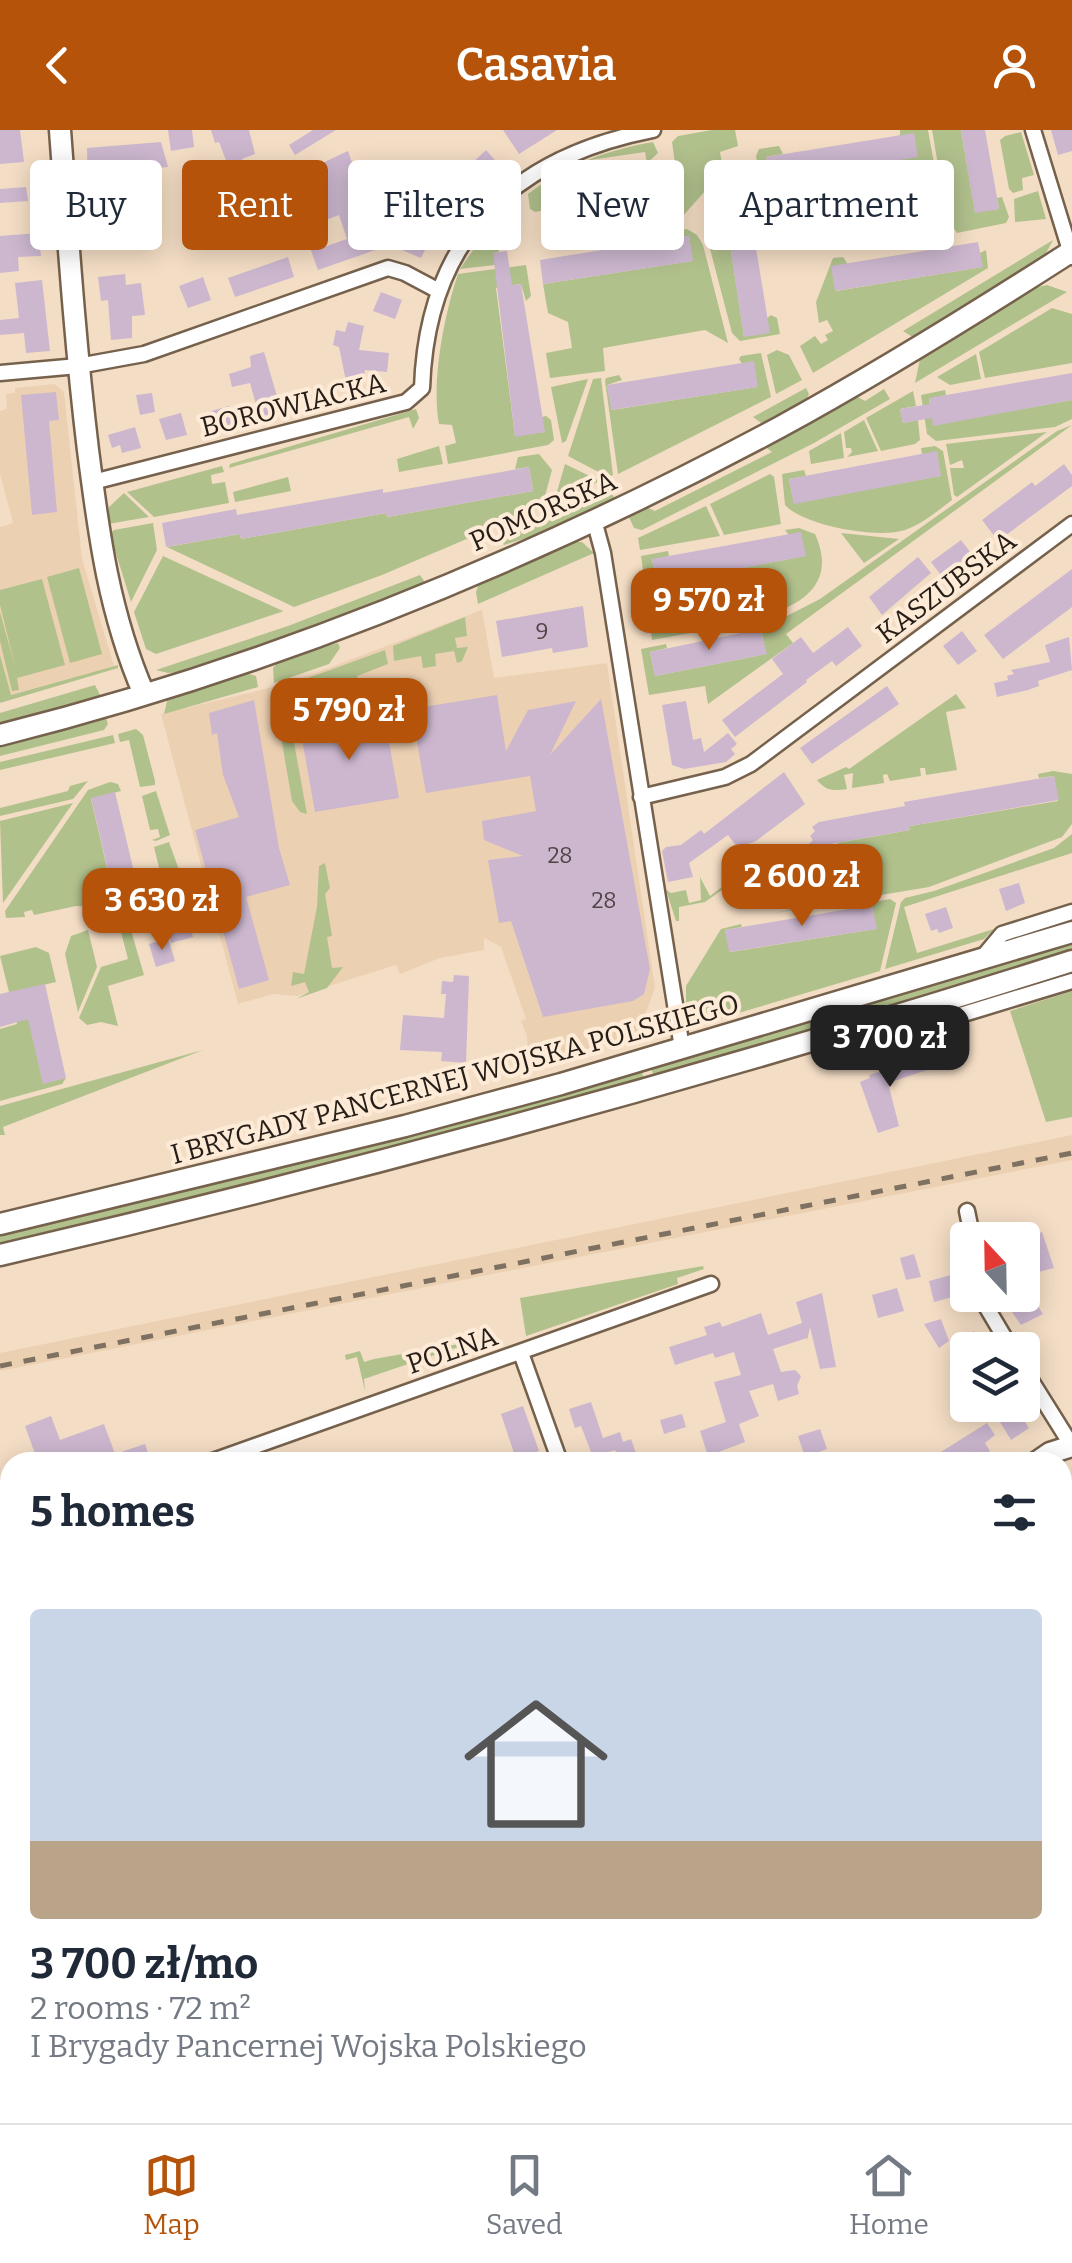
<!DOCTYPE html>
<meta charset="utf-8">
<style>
:root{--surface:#fff;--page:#f6f6f7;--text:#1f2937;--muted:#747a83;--line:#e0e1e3;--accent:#b45309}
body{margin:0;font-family:Bitter,serif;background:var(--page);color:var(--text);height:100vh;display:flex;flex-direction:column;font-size:38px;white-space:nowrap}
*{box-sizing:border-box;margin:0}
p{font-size:32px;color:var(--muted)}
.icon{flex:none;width:55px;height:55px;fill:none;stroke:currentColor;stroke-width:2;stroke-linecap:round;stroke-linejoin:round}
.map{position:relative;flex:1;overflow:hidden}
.side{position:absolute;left:0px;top:1322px;width:1072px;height:672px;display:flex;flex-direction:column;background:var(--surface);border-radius:30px 30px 0 0;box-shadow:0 5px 25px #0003}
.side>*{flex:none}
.guide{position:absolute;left:30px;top:30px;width:1012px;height:90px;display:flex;gap:20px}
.needle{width:65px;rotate:338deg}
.buttons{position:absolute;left:950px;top:1092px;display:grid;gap:20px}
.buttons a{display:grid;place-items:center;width:90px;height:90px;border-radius:10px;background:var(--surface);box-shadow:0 5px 25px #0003;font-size:50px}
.price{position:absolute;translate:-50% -85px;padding:0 22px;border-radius:20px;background:var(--accent);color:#fff;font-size:32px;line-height:65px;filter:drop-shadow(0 2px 5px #0008)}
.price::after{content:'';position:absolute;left:50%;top:60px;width:30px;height:22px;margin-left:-15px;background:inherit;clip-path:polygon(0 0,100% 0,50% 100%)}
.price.current{background:#222;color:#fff}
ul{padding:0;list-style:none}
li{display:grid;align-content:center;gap:20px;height:530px;padding:0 30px}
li+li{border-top:2px solid var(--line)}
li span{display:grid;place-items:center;height:310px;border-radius:10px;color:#555}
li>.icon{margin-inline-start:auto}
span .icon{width:180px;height:180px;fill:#fffc;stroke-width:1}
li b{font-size:42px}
h2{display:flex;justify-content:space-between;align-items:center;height:120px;padding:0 30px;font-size:42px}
.pill{padding:0 35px;border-radius:10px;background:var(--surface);box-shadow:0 5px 25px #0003;font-size:35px;line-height:90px}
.pill.current{background:var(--accent);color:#fff}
header{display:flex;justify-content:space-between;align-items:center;height:130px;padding:0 30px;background:var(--accent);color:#fff;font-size:45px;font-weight:600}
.dock{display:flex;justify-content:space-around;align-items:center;height:140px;border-top:2px solid var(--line);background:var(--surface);font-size:28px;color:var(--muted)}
.dock a{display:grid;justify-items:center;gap:5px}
.dock .current{color:var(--accent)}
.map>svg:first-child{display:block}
.built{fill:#ecd0b2}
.green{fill:#b1c18c}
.building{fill:#ccb7cf;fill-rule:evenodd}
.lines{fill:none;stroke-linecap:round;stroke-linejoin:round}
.street-casing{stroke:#75614c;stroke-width:19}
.secondary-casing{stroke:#75614c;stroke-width:25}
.primary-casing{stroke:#75614c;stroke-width:25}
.street{stroke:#fff;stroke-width:14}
.secondary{stroke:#fff;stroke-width:20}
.primary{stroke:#fff;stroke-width:20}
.rail{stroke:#7f7162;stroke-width:5;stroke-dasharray:12 12;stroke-linecap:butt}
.labels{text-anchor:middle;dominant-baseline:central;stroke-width:8;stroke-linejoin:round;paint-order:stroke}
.number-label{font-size:22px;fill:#504444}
.street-label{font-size:28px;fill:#261e16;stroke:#fdebd8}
</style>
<header><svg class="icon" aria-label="back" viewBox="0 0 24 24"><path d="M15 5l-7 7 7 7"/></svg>Casavia<svg class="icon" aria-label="person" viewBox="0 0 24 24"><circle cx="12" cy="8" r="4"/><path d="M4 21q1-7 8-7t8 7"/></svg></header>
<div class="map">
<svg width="1072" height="1993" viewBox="0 0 1072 1993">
<rect width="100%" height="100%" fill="#f4ddc5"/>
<path class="built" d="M55 254 64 262 82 429 114 536 10 565 0 525V397L13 393 0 344V281L7 279 6 264 15 263V258Z
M482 480 494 548 607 533 655 858 637 906 537 932 528 925 527 906 521 891 526 889 501 817 484 808V820L440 828 400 844 396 835 297 866 273 864 238 874 161 584 286 554Z
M1072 1005V1030L0 1241V1223Z
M1072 1692V1993H919L916 1985H1062V1694Z"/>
<path class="green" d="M712 0H735L738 16 720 22 723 39 736 38 733 42 729 40 724 51 704 54 705 61 675 95 651 99 650 89 682 84 672 12 678 6Z
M900 0H928L944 88 942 106H939L938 83 797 105 799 119 783 112 777 101 769 103 756 26 759 19 779 16 783 24 766 27 769 50 900 5Z
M932 0H961L975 82 999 79 997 68 1002 67 1009 87 1006 93 957 103 947 88Z
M1021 2 1034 45 1022 48 1023 60 1013 63 1009 59 1000 10 1005 6Z
M653 12 658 23 647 33 645 22 590 30 591 41 557 48 562 77 535 82 530 79 528 64C566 35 607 20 653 12Z
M721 56 744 206 771 185 777 188 780 204 740 211 732 203 709 115 704 68 709 63 708 58Z
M1038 61 1046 89 1015 92 1014 69Z
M512 75 518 77 517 84 504 87 502 96 492 97 494 113H498L499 122 494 123 495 135 460 139 489 97Z
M687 99 697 105 703 115 728 213 705 200 603 218 605 241 550 248 546 223 572 218 568 192 548 183 543 154 692 131 689 106 675 108 676 100Z
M1053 110 1043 129 914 208 903 201Z
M986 120 988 138 813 243 800 216 815 206 821 214 828 210 825 205 833 201 827 190 819 193 816 172 833 128 843 127 847 133 836 161 982 137 980 123Z
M526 135 531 166 526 171 521 154 496 158 515 306 544 302 542 287 546 286 551 290 554 310 548 315 448 334 445 316 456 313 452 295 439 294C431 253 444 185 458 144Z
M1047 155 1067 162 915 253 921 224 1029 159Z
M1052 178 1072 184V233L985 248 979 222Z
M777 220 789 225 802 250 776 264 767 225Z
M761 223 771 267 618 344 605 251 606 248 619 245 622 250 607 255 612 280 757 257 739 229 741 226Z
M976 224 981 249 950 255 937 247Z
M601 248 613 345 608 347 568 326 593 249Z
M588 249 566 311 562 313 551 257Z
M806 258 809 264 806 271 764 295 753 287Z
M884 259 890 269 814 313 642 400 634 398 627 383 644 376 655 381 772 322 763 315 854 265 865 271Z
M945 260 946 265 929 269 934 295 1072 270V289L1055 297 936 311 927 304 921 265Z
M913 261 916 276 900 279 903 293 918 290 920 310 915 314 881 321 866 288Z
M416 279 419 288 413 299 409 287 229 338 230 334Z
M864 290 878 321 847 327 852 322 851 318H846L844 302Z
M1072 295 786 504 793 513 708 574 705 556 649 565 641 519 666 514 667 518 650 522 655 546 766 524 761 500 747 502 746 498 777 491 820 469 1057 301Z
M1047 302 957 367 954 365 950 338H964L962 330 950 335 946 314Z
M841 303 844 328 811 334 809 321Z
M439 316 443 334 399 342 397 329Z
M935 316 943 321 952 370C937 381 923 394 905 400 878 409 804 396 785 375L782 344 804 340 806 346 789 349 794 373 940 346 937 322 922 324 921 318Z
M539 324 552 340 542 377 382 445 294 477 167 417 240 404 241 409 386 383 387 387 533 361 529 337 515 339 518 327Z
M565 334 600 351 554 372Z
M222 336 224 342 211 345 212 354 225 352 229 373 154 387 127 362Z
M770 344 774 347 781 394 724 405 710 374Z
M288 347 291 361 235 372 233 362Z
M609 360 617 371 564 396 504 415 501 409Z
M124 363 149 387 108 394 109 377Z
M706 376 720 406 640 420 638 408Z
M153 393 157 420 131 472 110 404 114 400Z
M799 398 815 404C848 477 756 489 706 500L684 474 644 447 641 426 668 421 669 426 652 430 658 454 805 426 785 400Z
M841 403 899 409 864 433Z
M571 412H582L594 423 478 474 476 462 480 451Z
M163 426 283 481H284L156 524 146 519 134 482Z
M79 438 102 524 70 533 47 447Z
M420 445 427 455 305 502 181 542 168 543 156 540 288 496Z
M42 449 65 535 17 548 19 560 12 561 0 511V482L15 536 0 475V460Z
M644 453 681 477 701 501 652 510 650 493 653 492Z
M465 487 467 506 455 508 457 518 468 517 462 531 457 533 454 521 435 524 436 536 423 538 421 526 394 531 393 516Z
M338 513 340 518 329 534 274 553 273 538 281 528Z
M385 520 388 534 357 546 360 556 342 558 333 549 319 555 324 561 311 564 308 548Z
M0 525 11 565 118 535V538L0 573Z
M242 542 256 546 258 557 164 584 168 567Z
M95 555 101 567 0 595V583Z
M956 564 966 578 946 582 957 640 926 645 925 638H920L921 646 890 651 887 644 883 645 884 653 852 658 853 643 844 645 847 659C833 661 826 661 817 650L846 637 849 639Z
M306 577V581L289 585 307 684 300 682 292 671 280 601 282 590 287 583Z
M105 584 108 594 104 600 0 626V613Z
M136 599 143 605 155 651V655L140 657 129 610 120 612 118 604Z
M113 605 115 613 0 640V632Z
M1053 641 1072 644V694L1062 707 929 757 863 768 854 760 837 713 910 700V696L1058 671 1054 646 1039 648 1038 644Z
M88 651 73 669 0 686V678L68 661 70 656Z
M110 652 118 654 121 661 91 669 115 772 139 766 138 771 114 778 76 776 34 785 32 780 24 782 25 787 6 788 5 781 88 660Z
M156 661 170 705 156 711 152 710 160 707 158 699 150 700 142 666Z
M73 673 3 773 0 691Z
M1072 704V723L904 777 917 823 994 799 984 809 885 839 901 772 905 768 934 761 1054 718Z
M169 712 183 751 181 755 164 758 154 717Z
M836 718 851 763 849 770 775 783 848 767 837 729 781 772 830 729Z
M325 733 330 758 325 764 332 806 327 807 332 838 343 837 327 858 296 869 309 862 305 852 291 856 293 842 304 844 317 777 319 736Z
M743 741 749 749 733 752 705 772 679 777V791H676L666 760 671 763 686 760 689 773 701 770 700 747 710 766Z
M890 769 896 773 880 841 708 892 686 879V856L721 799 741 794 742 797 725 800 730 822 876 799 872 776 859 778 858 775Z
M129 789 134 795 130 797 144 845 108 856 118 896 101 892 87 895 79 888 101 837 128 829 120 798 124 790Z
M88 800 97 837 78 882 65 824 71 806Z
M1072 809V822L654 947 650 935Z
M36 817 49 823 56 852 22 860 43 953 66 948 62 954 0 971V899L17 894 0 826Z
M1072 861V987L1046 992 1010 881Z
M203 920 3 997 5 1005H0V976Z
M641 938 644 950C431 1010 216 1064 0 1116V1103Z
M703 1136 704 1139 677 1148 678 1154 526 1206 520 1168Z
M482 1203 503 1214 477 1223 473 1212 364 1249 365 1261 357 1227 346 1230 345 1225 360 1221 364 1232 374 1229 482 1210Z
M915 1985H1013L993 1993H918Z"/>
<path class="building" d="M0 0H20L24 32 0 34Z
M168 0H192L194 17 171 21Z
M211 0H249L255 24 242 29 254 60 274 56 288 91 328 73 314 37 348 21 362 61 350 66 358 88 381 81 386 94 371 100 378 119 318 140 303 98 272 107 268 98 272 96 271 93 248 101 232 57 236 56 219 12 215 13ZM339 85 347 109 324 117 315 94Z
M313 0H336L295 25 289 15Z
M503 0H557L519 24Z
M961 0H985L999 79 975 83Z
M1051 0H1072V21L1058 25Z
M914 3 918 27 769 51 766 27Z
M161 12 168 37 110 42 111 65 91 70 88 66 87 18Z
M486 20 500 36 481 50 447 86 432 71Z
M745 52 770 203 744 207 721 56Z
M26 57 28 71 0 73V59Z
M116 94 119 115 95 118 92 97Z
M412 99 431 108 421 128 402 120Z
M39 103 41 126 18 127 19 141 0 143V106Z
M689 106 693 131 543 154 540 130Z
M978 112 983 137 835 161 831 136Z
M507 121 512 155 521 154 545 302 515 307 493 123Z
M288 127 294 147 235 167 228 148Z
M125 144 126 155 141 153 145 185 132 186V208L111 210 108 170 101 171 98 147Z
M203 147 211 170 188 178 179 156Z
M42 150 50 221 26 223 24 203 0 205V190L19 188 15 153Z
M381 162 402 170 395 189 373 181Z
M348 192 364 196 359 220 389 223 387 242 365 240 364 252 347 256 339 217 333 215 336 200 345 202Z
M264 222 282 283 260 289 250 253 232 257 229 244 251 237 250 226Z
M754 231 758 257 611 280 607 255Z
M1072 243V270L933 296 932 288 903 293 900 279 930 274 929 268Z
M56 262 59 290 49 291 57 382 32 385 21 265Z
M152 263 155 282 140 285 136 265Z
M229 276 235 296 216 302 208 282Z
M181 283 187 305 166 310 159 289Z
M135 297 141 318 122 323 120 315 112 318 108 305Z
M937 321 941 346 794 374 789 349Z
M1064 334 1072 345V356L998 411 982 390 1032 352 1035 356Z
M529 337 533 361 387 387 386 383 241 409 240 404 166 417 162 393 236 379 237 385 383 359V363Z
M801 402 806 426 657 454 652 429Z
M961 410 976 430 946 452 931 432Z
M918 427 931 443 882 485 869 467Z
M1072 439V477L1003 529 984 505Z
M583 476 588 517 553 523 552 518 502 527 496 491Z
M848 497 862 516 836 536 832 531 806 550 807 552 735 607 722 590 783 544 772 529 801 507 813 523Z
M760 499 767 524 655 546 650 522Z
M962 501 977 521 958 535 943 516Z
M1069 507 1072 540 1038 551 1039 556 1028 560 997 567 994 553 1008 550 1007 546 1014 544 1011 540 1050 532 1045 515Z
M887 556 899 574 812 634 800 618Z
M497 565 506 621 528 580 576 571 550 625 601 569 650 839 644 864 633 871 543 887 511 791 499 793 488 730 523 726 484 710 482 691 536 681 530 646 426 663 411 579Z
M254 570 279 718 290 755 246 767 269 850 239 859 195 700 239 687 223 645 217 603 212 605 209 583Z
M686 571 693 610 701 608 704 622 728 603 737 614 731 619 735 624 726 632 684 639 672 635 662 575Z
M384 584 399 668 315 682 300 598Z
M784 642 805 674 756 711 738 718 728 705 689 733 693 747 668 752 662 721 666 717 681 715 701 700 704 704Z
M1054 646 1059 670 910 696V700L830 714 819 729 808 715 813 710 810 706 815 701 812 697 819 692 905 676 904 672Z
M115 662 134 742 110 749 91 668Z
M1019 753 1025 773 1006 781 999 759Z
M872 775 877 799 729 822 725 800Z
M946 777 953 798 939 803 937 799 931 801 925 784Z
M185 779 193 807 171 813 162 786Z
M168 808 175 831 156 837 149 814Z
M454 845 469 846 466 933 441 931 442 922 400 920 403 885 444 888 446 864H441L442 851 453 852Z
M45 854 66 948 43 954 28 889 0 897V864Z
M924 921 930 939 888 953 899 996 878 1003 860 952 870 948 869 945 904 934 902 927Z
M1042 1102 1054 1138 1022 1146V1110Z
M914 1124 921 1147 906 1150 900 1128Z
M951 1145 956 1166 934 1172 929 1151Z
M897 1158 904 1181 878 1188 872 1165Z
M822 1163 836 1237 820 1239 810 1197 807 1211V1208L773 1219 781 1242 795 1240 801 1246 797 1256 799 1264 778 1271 773 1254 749 1261 759 1286 739 1294 745 1312 708 1326 700 1301 726 1292 714 1252 741 1245 734 1222 715 1228 713 1223 675 1235 669 1217 707 1205 704 1197 720 1192 722 1197 761 1183 768 1205 802 1193 796 1172Z
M1031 1166 1043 1184 1021 1195 1010 1179Z
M941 1189 949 1211 939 1218 924 1194Z
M974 1201 987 1220H959L954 1212Z
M591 1272 603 1308 620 1302 623 1312 631 1309 639 1332H619L615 1320 593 1327 581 1296 575 1298 569 1279Z
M523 1276 539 1321 516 1329 501 1284Z
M1017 1280 1029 1298 1011 1310 1000 1292Z
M682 1284 686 1297 664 1304 660 1290Z
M51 1286 60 1310 104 1294 115 1324 145 1314 151 1332H38L25 1296Z
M987 1293 995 1305 985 1313 990 1321 973 1332H925Z
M820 1299 827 1319 805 1327 798 1306Z"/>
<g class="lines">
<g class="street-casing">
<path id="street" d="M1033 0 1072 127
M0 243 78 236 144 224 388 138 405 143 437 160
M93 352 406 272 422 258C427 110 510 28 653 0
M594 390 603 423 682 918
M641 667 725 647 751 634 1072 394
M982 828 1002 804 1072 782
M814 913 834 917 865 914 1072 851
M967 1081 973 1110
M984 1165 987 1178 1012 1220
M521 1223 560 1332
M1022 1236 1072 1316
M210 1332 711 1154
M0 1412 10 1408
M1062 1512 1072 1537
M1062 1682 1072 1679
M716 1985 719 1993
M810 1985 813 1993
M855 1985 857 1993
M172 1993 191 1985
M645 1993 665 1985"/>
</g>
<g class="secondary-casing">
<path id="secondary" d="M60 0C68 107 75 213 88 320 99 406 109 483 144 564
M0 605C271 537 534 429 780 297 879 243 977 182 1072 121
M1037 1332 1050 1323 1072 1316
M1062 1443 1072 1439
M0 1756 10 1752"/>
</g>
<g class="primary-casing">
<path id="primary" d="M0 1094 405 996 561 954 1072 802
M0 1125C361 1041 719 943 1072 831"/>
</g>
<use href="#street" class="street"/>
<use href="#secondary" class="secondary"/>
<use href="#primary" class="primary"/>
<path class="rail" d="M0 1236 1072 1023"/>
</g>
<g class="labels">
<g class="number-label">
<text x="542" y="501">9</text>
<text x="560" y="725">28</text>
<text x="604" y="770">28</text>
</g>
<g class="street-label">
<text transform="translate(293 275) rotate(-14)">BOROWIACKA</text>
<text transform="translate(543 381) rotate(-24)">POMORSKA</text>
<text transform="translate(946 457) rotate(-37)">KASZUBSKA</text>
<text transform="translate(455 949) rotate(-15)">I BRYGADY PANCERNEJ WOJSKA POLSKIEGO</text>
<text transform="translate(452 1220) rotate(-19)">POLNA</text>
</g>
</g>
</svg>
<div class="buttons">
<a><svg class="needle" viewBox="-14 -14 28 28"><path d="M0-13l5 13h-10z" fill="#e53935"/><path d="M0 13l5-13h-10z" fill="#747a83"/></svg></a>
<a><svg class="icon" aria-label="layers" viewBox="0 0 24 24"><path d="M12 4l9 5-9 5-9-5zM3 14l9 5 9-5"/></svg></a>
</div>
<b class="price" style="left:709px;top:523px">9 570 zł</b>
<b class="price" style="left:349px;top:633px">5 790 zł</b>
<b class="price" style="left:802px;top:799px">2 600 zł</b>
<b class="price" style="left:162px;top:823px">3 630 zł</b>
<b class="price current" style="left:890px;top:960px">3 700 zł</b>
<div class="guide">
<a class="pill">Buy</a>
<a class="pill current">Rent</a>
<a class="pill">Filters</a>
<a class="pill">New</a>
<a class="pill">Apartment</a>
</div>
<section class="side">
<h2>5 homes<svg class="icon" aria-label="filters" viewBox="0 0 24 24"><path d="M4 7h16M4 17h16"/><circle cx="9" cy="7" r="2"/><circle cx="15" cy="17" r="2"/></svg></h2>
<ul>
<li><span style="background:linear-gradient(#c9d6e8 75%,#b9a48a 0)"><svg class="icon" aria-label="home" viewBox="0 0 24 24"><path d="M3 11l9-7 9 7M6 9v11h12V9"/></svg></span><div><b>3 700 zł/mo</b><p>2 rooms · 72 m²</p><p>I Brygady Pancernej Wojska Polskiego</p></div></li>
</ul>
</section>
</div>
<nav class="dock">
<a class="current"><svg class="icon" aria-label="map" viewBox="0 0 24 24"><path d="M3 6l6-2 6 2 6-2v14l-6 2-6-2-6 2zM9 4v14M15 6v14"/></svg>Map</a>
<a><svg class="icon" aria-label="saved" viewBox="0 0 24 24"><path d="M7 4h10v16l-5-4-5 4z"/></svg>Saved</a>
<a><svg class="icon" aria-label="home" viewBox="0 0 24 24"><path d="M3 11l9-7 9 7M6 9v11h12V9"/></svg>Home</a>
</nav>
